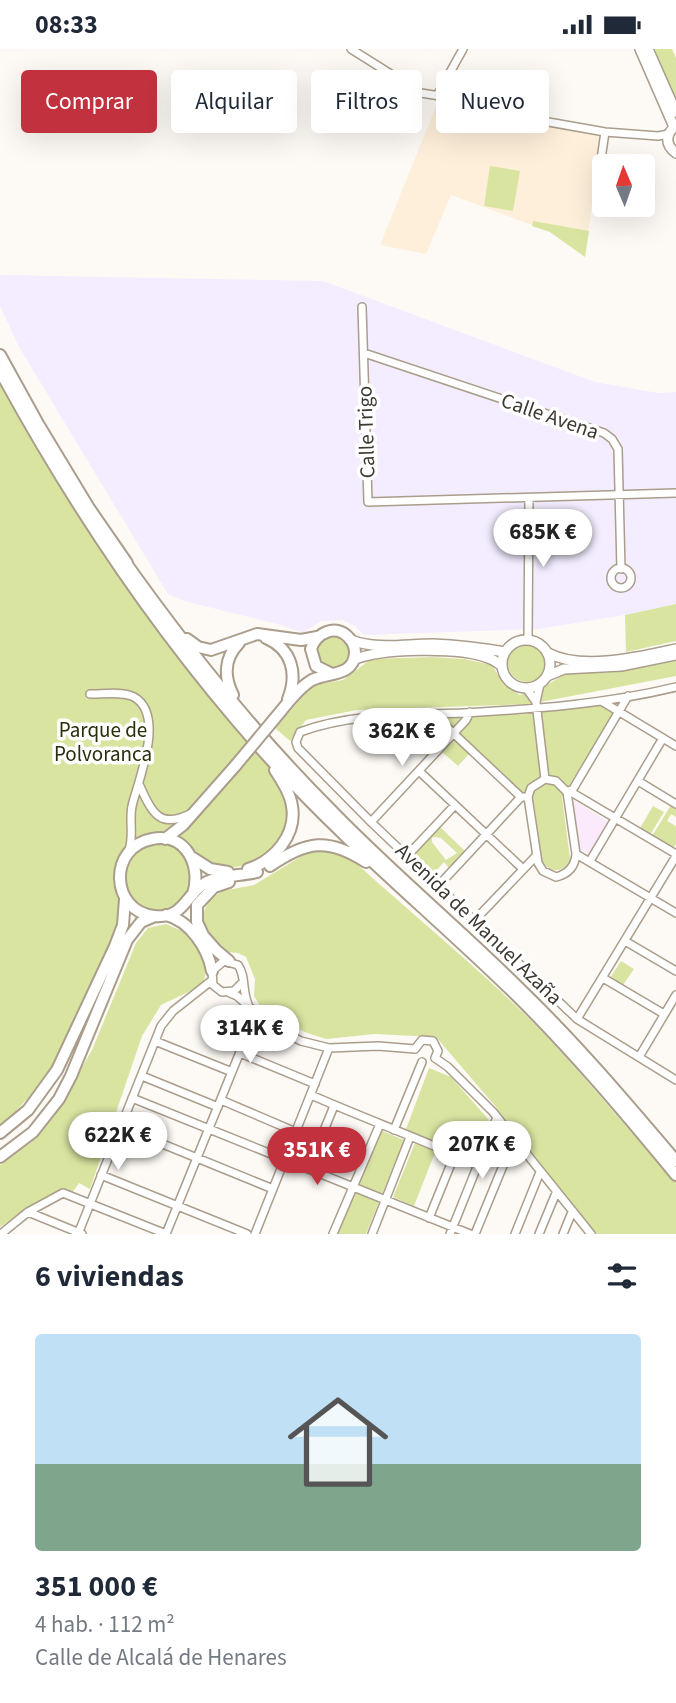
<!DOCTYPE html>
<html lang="es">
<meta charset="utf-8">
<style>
:root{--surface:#fff;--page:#f6f6f7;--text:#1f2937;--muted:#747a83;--line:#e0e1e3;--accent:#c1313e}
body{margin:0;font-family:"Source Sans 3",sans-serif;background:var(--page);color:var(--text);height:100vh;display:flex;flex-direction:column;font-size:26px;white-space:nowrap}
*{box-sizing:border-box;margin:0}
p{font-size:23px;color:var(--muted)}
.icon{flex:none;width:38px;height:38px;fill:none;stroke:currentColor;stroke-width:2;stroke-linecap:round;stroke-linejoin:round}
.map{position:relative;height:1185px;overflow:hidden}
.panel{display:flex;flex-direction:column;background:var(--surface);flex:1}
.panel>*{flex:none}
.guide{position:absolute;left:21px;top:21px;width:635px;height:63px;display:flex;gap:14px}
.needle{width:46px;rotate:358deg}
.controls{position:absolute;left:592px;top:105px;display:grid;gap:14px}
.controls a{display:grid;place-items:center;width:63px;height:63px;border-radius:7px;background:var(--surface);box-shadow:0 7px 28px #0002;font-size:35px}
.price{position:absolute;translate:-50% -60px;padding:0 16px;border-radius:24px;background:#fff;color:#222;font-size:23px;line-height:46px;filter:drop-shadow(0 2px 4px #0008)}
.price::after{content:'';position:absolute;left:50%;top:42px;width:21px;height:16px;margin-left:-10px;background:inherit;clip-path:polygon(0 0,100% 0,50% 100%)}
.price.current{background:var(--accent);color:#fff}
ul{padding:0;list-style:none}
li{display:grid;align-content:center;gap:14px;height:371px;padding:0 35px}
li+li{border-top:2px solid var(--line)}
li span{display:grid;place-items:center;height:217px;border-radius:7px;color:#555}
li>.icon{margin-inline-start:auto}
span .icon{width:126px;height:126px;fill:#fffc;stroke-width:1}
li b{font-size:30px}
h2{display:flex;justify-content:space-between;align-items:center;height:84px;padding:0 35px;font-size:30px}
.tag{padding:0 24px;border-radius:7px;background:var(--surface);box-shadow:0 7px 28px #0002;font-size:24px;line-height:63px}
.tag.current{background:var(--accent);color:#fff}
.status{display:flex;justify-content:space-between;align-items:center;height:49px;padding:0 35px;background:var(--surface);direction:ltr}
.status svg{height:19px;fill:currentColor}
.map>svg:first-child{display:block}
.commercial{fill:#fbeafc}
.industrial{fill:#f3edff}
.built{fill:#feefda}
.green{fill:#d9e4a1;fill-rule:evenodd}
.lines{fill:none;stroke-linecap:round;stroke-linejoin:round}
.minor-casing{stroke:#aa9d8b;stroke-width:10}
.major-casing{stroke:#aa9d8b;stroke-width:12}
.highway-casing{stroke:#aa9d8b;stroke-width:14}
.minor{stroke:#fff;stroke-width:7}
.major{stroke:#fff;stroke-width:9}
.highway{stroke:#fff;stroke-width:10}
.highway-bridge-casing{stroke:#aa9d8b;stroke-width:14;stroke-linecap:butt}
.highway-bridge{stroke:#fff;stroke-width:10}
.labels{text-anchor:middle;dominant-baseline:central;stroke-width:7;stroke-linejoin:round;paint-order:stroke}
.street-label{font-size:21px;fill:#3d3830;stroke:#fff}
.park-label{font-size:21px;fill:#2a2f0b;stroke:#fff}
</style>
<div class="status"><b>08:33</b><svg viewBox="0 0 49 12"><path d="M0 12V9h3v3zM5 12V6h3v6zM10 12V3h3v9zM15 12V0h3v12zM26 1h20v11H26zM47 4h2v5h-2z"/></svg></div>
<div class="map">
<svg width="676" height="1185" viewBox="0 0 676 1185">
<rect width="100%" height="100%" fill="#fdfaf6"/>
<path class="commercial" d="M573 751 608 773 589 805 579 799Z"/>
<path class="industrial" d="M0 226 323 232 595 333 658 344 676 343V555L625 566 538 580 364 586 355 577 343 571 321 572 303 584 281 576 184 552 168 545 19 298 0 257Z"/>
<path class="built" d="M437 55 500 69 601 85 585 208 550 183 451 146 426 205 380 196Z"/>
<path class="green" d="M651 0H672L676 9V56Z
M490 117 520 122 513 162 484 157Z
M533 172 589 182 585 208 550 183 532 177Z
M0 333 138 556 233 678 275 725 287 751V778L273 800 256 814 231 819 213 815 197 806 181 791 162 784 143 787 125 798 116 814 114 833 121 856 118 875 93 935 69 989 45 1031 0 1079Z
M676 555V592L626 603 625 566Z
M316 603a17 17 0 1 1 34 0a17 17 0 1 1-34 0Z
M508 614a19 19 0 1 1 38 0a19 19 0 1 1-38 0Z
M431 608 464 610 492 616 504 636 520 646 547 636 565 625 616 623 676 612V627L530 655 357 661 306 671 290 692 275 679 313 636 343 631 371 610Z
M600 656 614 663 562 748 570 810C567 820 560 822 550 821L542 812 534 755 440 667 526 665Z
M453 690 469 705 458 717 441 702Z
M671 756 676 759V768L671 765 667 772 676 777V795L673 799 652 787Z
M653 757 664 763 650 786 640 779Z
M439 777 465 802 449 819 444 813 433 825 413 806ZM435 788 441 789 457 804 446 811 432 793V789Z
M124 828a34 34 0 1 1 68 0a34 34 0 1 1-68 0Z
M321 802 339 805 357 815C422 874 491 929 551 992 594 1038 632 1087 676 1131V1185H593L508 1078 496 1058 436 988 375 985 326 990 307 984 273 967 261 958 254 947 255 930 246 908 238 904 228 903 207 882 202 868 208 852 222 842 254 836 305 805Z
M166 875 184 883 208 913 203 936 161 956 142 987 90 1140 79 1134 72 1144 59 1141 26 1160 0 1178V1116L36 1089 53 1069 92 1001 136 894 148 879Z
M621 912 634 920 623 936 610 929Z
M429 1019 451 1028 489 1071 474 1110 406 1080Z
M380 1081 404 1091 366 1185H338Z
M415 1094 436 1101 414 1157 393 1148Z"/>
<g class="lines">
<g class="minor-casing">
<path id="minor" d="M351 0 421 44 446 48 464 58 605 83 658 87 669 85
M438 45 463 0
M602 125 599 124 605 83
M362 258 368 453 676 444
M364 304 604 384 612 390 618 400 621 520
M611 529a10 10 0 1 1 20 0a10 10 0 1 1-20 0Z
M528 591 529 449
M540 635 536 653 545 730
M676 638C606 655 535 660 464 664 409 666 352 664 300 683L296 693 298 699 371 773 577 970 676 1031
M526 639 536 653
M90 645C103 645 123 642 134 648 166 666 138 732 132 757 129 772 134 786 129 801
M603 653 676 697
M433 665 521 748
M419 722 523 820
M545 730 556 732 567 743 576 805C575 818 568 825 556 828L543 822 538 814 528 748 531 739Z
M638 732 676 755
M139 735C151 761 158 781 190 765
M567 743 573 740 628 647
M571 743 676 805
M371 773 466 671 470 663
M576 805 676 864
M408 806 455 756
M590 812 663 689
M439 836 521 748H528
M474 872 536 807
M625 892 676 922
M603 929 664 965
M243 933 234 942 222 943 213 936 212 922 224 912 238 916C246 927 242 942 248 955
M230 944 237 947 270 976 301 992 329 999 378 997 415 1000
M577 970 676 807
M155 992 232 1023
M415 1000 422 991 433 992 438 1002 435 1009
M240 1004 315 1035
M639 1008 676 946
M435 1009 448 1018 493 1063 591 1185
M142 1027 218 1058
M311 1046C366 1070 423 1091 478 1116
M132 1049 470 1185
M221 1051 296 1083
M121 1078 273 1140
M394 1081 422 1013
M308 1120 334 1057
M101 1126 247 1185
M28 1163 82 1185
M429 1169 455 1105
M1 1185 28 1163 63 1144 166 1185
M78 1185 161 977 173 962 211 932
M166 1185 253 971
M255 1185 329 999
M333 1185 380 1075
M372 1185 410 1088
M450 1185 497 1068
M475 1185 514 1090
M515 1185 540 1123
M539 1185 556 1144
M563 1185 572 1163"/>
</g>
<g class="major-casing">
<path id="major" d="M640 0 674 78
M648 0 676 63
M676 77C665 85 665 96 676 104
M351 591C377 601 405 595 433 595 457 596 482 599 505 603
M502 615a24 24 0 1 1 48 0a24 24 0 1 1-48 0Z
M548 604C582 622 639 608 676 600
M353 611C381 599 460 598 488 609 493 610 498 614 502 617
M547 627 564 620 621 617 676 606"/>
</g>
<g class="highway-casing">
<path id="highway" d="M0 306 37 373 89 459 127 514
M0 322C76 462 165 594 272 712 347 795 434 866 514 944 572 1001 624 1063 676 1126
M123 510C186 599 255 685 332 762 392 824 459 879 520 940 576 994 626 1053 676 1112
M266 589C292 600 298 625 288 650
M187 590 198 598 211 601 257 585 301 591 317 588
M233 646C224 628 224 609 239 594
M281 662C290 651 300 638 312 631 327 623 354 628 355 604 355 599 353 593 349 589 336 574 316 584 311 600L316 617 332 625
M165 790 183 776 236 716
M193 809 210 820 228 823
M270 817C306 792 328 788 366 813
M248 820C274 812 297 786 292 757 290 744 282 732 275 721
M193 845C202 817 186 783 152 790 108 798 110 862 154 867 184 870 185 846 205 834 220 826 241 827 257 823
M166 866C190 872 208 899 212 922
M201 884 216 901 229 912
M204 888 197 873V856L214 838 229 833
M0 1084 28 1061 57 1021 115 897 123 876 125 850
M0 1108 33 1083 59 1050 71 1027 127 891 141 873 155 867"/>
</g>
<use href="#minor" class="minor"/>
<use href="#major" class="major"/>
<use href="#highway" class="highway"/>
<g class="highway-bridge-casing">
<path id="highway-bridge" d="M236 716 281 662"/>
</g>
<use href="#highway-bridge" class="highway-bridge"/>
</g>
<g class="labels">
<g class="street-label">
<text transform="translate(550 367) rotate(19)">Calle Avena</text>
<text transform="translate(366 383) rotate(-92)">Calle Trigo</text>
<text transform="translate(479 875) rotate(44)">Avenida de Manuel Azaña</text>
</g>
<g class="park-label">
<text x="103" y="681">Parque de<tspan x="103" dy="24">Polvoranca</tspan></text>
</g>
</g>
</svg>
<div class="controls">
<a><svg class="needle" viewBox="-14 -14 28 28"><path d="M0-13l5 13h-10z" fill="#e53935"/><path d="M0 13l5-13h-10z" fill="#747a83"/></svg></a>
</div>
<b class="price" style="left:543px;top:520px">685K €</b>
<b class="price" style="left:402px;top:719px">362K €</b>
<b class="price" style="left:250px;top:1016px">314K €</b>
<b class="price" style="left:118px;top:1123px">622K €</b>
<b class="price" style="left:482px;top:1132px">207K €</b>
<b class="price current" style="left:317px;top:1138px">351K €</b>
<div class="guide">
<a class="tag current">Comprar</a>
<a class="tag">Alquilar</a>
<a class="tag">Filtros</a>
<a class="tag">Nuevo</a>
</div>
</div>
<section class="panel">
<h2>6 viviendas<svg class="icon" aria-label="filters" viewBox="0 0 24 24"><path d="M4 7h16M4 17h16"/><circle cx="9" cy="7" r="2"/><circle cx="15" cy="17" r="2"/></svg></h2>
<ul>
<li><span style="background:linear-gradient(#bfe0f5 60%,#7fa58c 0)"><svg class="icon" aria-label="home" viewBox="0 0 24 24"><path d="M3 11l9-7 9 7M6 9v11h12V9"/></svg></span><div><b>351 000 €</b><p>4 hab. · 112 m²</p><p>Calle de Alcalá de Henares</p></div></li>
</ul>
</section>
